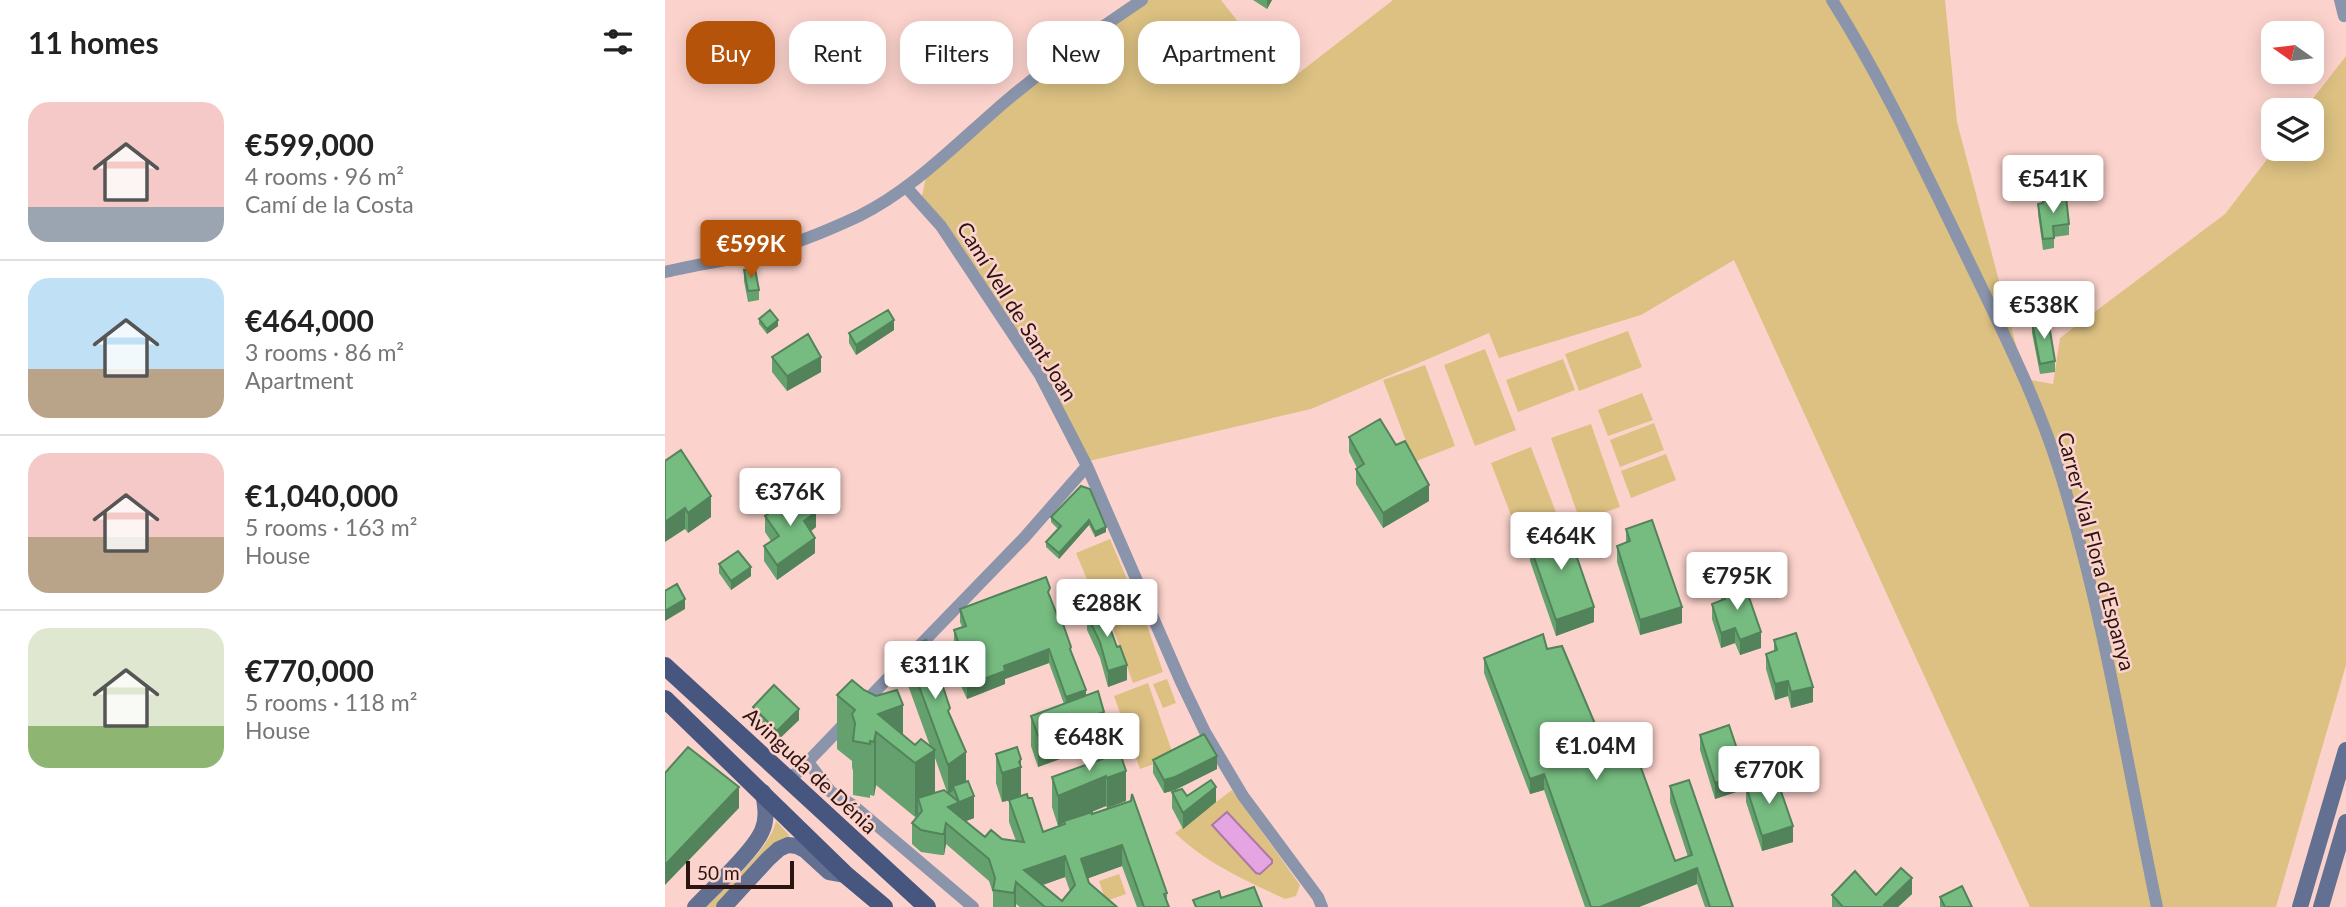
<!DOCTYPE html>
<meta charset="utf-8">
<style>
:root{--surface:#fff;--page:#f2f2f2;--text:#222;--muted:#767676;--line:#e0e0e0;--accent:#b45309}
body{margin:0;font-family:Lato,sans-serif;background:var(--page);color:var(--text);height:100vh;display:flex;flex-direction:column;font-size:26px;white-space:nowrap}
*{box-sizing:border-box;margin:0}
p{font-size:23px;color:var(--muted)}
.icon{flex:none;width:38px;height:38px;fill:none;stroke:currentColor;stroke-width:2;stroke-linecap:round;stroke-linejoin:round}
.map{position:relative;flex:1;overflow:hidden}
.side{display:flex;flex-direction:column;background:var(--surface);width:665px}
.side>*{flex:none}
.banner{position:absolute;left:21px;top:21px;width:665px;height:63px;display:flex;gap:14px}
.needle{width:46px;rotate:284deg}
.fabs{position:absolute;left:1596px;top:21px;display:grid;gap:14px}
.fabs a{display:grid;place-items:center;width:63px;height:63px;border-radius:14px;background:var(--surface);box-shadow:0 4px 18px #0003;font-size:35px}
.scale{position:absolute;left:21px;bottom:18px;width:108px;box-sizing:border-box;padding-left:7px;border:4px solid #2b1310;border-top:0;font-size:19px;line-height:24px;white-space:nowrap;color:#2b1310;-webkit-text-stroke:5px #fcd3cc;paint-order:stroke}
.price{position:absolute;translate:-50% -60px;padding:0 16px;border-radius:7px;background:#fff;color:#222;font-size:23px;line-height:46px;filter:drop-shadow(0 2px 4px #0008)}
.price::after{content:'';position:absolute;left:50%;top:42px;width:21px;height:16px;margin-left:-10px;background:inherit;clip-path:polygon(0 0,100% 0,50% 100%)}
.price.active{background:var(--accent);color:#fff}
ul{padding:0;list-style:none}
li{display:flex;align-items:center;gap:21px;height:175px;padding:0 28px}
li+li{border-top:2px solid var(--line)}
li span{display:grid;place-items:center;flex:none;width:196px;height:140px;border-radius:21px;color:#555}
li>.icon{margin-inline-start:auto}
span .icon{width:84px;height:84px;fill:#fffc;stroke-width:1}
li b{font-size:30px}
h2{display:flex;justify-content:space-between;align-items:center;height:84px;padding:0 28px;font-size:30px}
.chip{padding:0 24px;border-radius:21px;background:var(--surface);box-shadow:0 4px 18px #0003;font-size:24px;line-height:63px}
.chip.active{background:var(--accent);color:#fff}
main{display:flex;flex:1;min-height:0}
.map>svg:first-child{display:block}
.green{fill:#dcc182}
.water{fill:#e5a5e2;stroke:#ad79a3;stroke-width:2}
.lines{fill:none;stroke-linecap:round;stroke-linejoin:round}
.street{stroke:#8a94ab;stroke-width:12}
.secondary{stroke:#637091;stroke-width:16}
.primary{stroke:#47567e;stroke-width:18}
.wall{fill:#65a16e;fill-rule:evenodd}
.shaded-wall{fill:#53835a}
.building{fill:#76bb80;stroke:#53835a;stroke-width:2;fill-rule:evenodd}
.labels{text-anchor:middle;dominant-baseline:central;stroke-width:5;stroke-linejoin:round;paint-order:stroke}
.street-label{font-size:21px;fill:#2b1310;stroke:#fcd3cc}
</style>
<main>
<section class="side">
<h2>11 homes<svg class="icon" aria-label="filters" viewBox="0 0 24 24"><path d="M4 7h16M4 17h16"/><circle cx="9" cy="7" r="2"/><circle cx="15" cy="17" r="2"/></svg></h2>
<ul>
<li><span style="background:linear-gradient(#f6c9c9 75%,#9aa5b1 0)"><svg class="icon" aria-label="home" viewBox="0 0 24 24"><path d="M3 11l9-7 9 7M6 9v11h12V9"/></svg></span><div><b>€599,000</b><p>4 rooms · 96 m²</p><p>Camí de la Costa</p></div></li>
<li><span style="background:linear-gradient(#bfe0f5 65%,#b9a48a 0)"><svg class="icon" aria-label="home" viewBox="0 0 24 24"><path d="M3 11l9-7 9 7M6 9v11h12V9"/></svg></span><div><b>€464,000</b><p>3 rooms · 86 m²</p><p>Apartment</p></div></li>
<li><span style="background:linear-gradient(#f6c9c9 60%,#b9a48a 0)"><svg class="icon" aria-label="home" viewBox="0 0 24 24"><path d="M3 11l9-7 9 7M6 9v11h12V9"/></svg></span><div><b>€1,040,000</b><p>5 rooms · 163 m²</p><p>House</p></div></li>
<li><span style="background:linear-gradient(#dfe7d0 70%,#8fb573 0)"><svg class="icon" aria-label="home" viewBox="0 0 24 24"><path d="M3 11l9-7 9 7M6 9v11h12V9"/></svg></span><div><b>€770,000</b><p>5 rooms · 118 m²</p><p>House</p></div></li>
</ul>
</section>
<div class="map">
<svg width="1681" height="907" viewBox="0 0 1681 907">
<rect width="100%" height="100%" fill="#fcd3cc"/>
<path class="green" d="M482 0H556L621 83 728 0H1280L1292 122 1360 379 1388 384 1395 338 1560 214 1610 149H1647V110H1639L1681 56V665L1611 907H1365L1069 260 976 315 834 358 824 333 646 409 424 461 282 224 257 196 261 177 396 59Z
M963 331 977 367 914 391 900 354Z
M820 349 851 430 810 446 779 365Z
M898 359 910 390 853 412 841 380Z
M760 365 790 446 749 462 718 380Z
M977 393 988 420 943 436 933 410Z
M989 423 999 450 955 467 945 440Z
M926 424 955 507 915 521 886 438Z
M866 447 897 528 857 544 826 463Z
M1001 454 1011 480 966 498 956 471Z
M445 539 473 605 438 618 411 553Z
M477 611 498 672 468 683 446 623Z
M502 679 511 703 498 708 488 684Z
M483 683 509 757 475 769 449 696Z
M567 790 635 885 631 896 620 899C580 880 542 864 510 833Z
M111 821 125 836 116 840 52 907H41C61 886 105 849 111 821Z
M454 874 461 894 441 901 434 881Z"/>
<path class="water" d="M562 812 607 860V863L595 874 591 873 547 825Z"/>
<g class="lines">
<path class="street" d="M1167 0C1218 81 1258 167 1300 253 1336 328 1374 402 1398 482 1440 621 1462 765 1492 907
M1675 0 1679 16
M241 187 276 226 375 375 422 466 517 684 540 732 578 796 653 897 657 907
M0 272C33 264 66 260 99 252 131 244 164 230 194 216 249 189 294 141 341 101 384 65 430 31 477 0
M197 705 359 538 422 466
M143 762 166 792 189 806 308 907
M120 778 132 773 182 721"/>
<path class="secondary" d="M30 907C47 889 88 852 97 831 103 818 100 805 98 792
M59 907 103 859 114 849 123 845 132 846 140 850 164 872 181 875
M1635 907 1681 750
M1656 907 1681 822"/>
<path class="primary" d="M0 666 262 907
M0 699 181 875 219 907"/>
</g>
<path class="wall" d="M588 0H607L602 9Z
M1373 204 1404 224V235L1389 237V248L1378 250 1373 214Z
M79 270 94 290V300L83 302 79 281Z
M94 319 113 326 102 334 94 324Z
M1367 322 1390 361V372L1375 374 1367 333Z
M229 330 191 355 184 343V333Z
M107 357 156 372 122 391 107 372Z
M684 437 764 501 718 528 691 484V469L692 468 684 452Z
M0 461 46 517 23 533 20 529Z
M416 486 441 532 430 537 424 525 394 559 381 547V542L393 529 386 522V517Z
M100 516 151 527 145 531 150 553 112 580 99 561V546L106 541 100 532Z
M874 529 929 622 891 636 865 561V546L874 542Z
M961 529 1017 623 975 635 952 562V546L961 543Z
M54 564 86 576 66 590 54 573Z
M1056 588 1096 648 1075 655 1070 643 1056 648 1047 619V604L1056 601Z
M385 595 439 743 373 767 366 746V716L399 704 384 663 340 679V684L302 699 291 675V661L295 660 289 644V630L297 627 295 622V609Z
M422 615 448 637 462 680 443 687 435 658 422 630Z
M1109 640 1148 702 1126 708 1123 696 1110 700 1101 669V654L1109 651Z
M240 648 266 661 285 716 309 818 301 821 320 837 351 841 344 822V800H347L337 802 331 783V754L356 759V796L378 832 399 824V823L393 826 387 807V777L443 757 461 801 442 808 441 806 420 814H427L502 893V901L504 907H472L457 866 423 878 424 883 452 907H355L351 904V907H328V893L324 881 281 844 279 855H276L256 852 247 844V823L253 814 250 817 211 785 209 796 205 795V798L188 795V771L187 767V761L172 749V695L238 735 250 745 265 746 240 677ZM270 758 282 792 270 793ZM400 877 405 891 397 901 377 885Z
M882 649 933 731 960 756 1010 861 1023 857 1005 802V786L1068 907H1040L1032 884 974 907H920L879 790 865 794 819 673V658Z
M88 707 134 720 112 741 88 717Z
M1035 735 1080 789 1050 799 1035 750Z
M488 760 552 769 510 790 499 793 488 773Z
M1081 786 1128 842 1097 851 1081 802Z
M507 792 522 796 551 802 518 829 507 808Z
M1247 894 1233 907H1167V895Z
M1275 897 1307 907H1275Z"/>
<path class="shaded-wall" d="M602 0H607L602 9Z
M113 320V326L102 334V329Z
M229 320V330L191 355V345Z
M156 357V372L122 391V376Z
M764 485V501L718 528V513Z
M46 496V517L23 533V513Z
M20 508V529L0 542V522Z
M151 512V527L139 537V521Z
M424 520V525L394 559V553Z
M441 527V532L430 537V532Z
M150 538V553L112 580V565Z
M86 567V576L66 590V581Z
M20 599V609L0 621V611Z
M929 607V622L891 636V620Z
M1017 607V623L975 635V620Z
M1070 628V643L1056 648V633Z
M1096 632V648L1075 655V640Z
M384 649V663L340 679V684L302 699V685L339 666Z
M462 665V680L443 687V671Z
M1123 681V696L1110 700V684Z
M1148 687V702L1126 708V692Z
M421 690V703L401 710V697Z
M238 705V753L213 714Z
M134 709V720L112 741V731Z
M439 712V743L373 767V736Z
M211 732V785L209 796V742Z
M270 750V803L253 798V814L250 817V763Z
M301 752V781L288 786V791L283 794V765Z
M552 756V769L510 790 499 793V780Z
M356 759V797L337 802V773L354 762Z
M461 771V801L442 808V778Z
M1080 773V789L1050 799V783Z
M879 774V790L865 794V779Z
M441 776V806L400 823 399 821V823L393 826V796Z
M74 787V808L0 885V865Z
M551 787V802L518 829V813Z
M309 796V818L286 827 283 807Z
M281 823V844L279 855V834Z
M1128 826V842L1097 851V836Z
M457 845V866L416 881V859Z
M400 856V877L361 891 359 870Z
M1032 868V884L974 907H935Z
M1247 878V894L1233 907H1219V905Z
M351 882V907H349V893Z"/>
<path class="building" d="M1401 197 1404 224 1388 226 1389 238 1378 239 1373 204 1378 203V199Z
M90 269 94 290 83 291 79 270Z
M105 310 113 320 102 329 94 319Z
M223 310 229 320 191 345 184 333Z
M1383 319 1390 361 1375 364 1367 322Z
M143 334 156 357 122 376 107 357Z
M715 419 731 445 740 441 764 485 718 513 691 469 699 464 684 437Z
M16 450 46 496 23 513 20 508 0 522V461Z
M416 486 425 489 441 527 430 532 424 520 394 553 381 542 396 526 386 517Z
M136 491 151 512 139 521 150 538 112 565 99 546 114 536 100 516Z
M899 520 929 607 891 620 865 546 878 541 874 529Z
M987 520 1017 607 975 620 952 546 965 541 961 529Z
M73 551 86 567 66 581 54 564Z
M381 577 385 588 383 592 394 620 397 621 406 647 405 649 421 690 401 697 384 649 339 666 340 671 302 685 291 661 299 658 289 630 301 626 295 609Z
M1078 580 1096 632 1075 640 1070 628 1056 633 1047 604 1060 599 1056 588Z
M12 584 20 599 0 611V591Z
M442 608 448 626 445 628 452 647 455 646 462 665 443 671 435 642 422 615Z
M1131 633 1148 687 1126 692 1123 681 1110 684 1101 654 1112 650 1109 640Z
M878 634 882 649 897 646 933 731 948 727 960 756 971 754 1010 861 1027 855 1005 786 1024 780 1068 907H1045L1032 868 935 907H926L879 774 865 779 819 658Z
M261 640 266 651 263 655 273 683 277 684 285 708 283 711 301 752 283 765 240 648Z
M187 680 199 690 211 696 232 690 238 705 213 714 250 745 256 739 270 750 250 763 211 732 209 742 205 741V744L188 741 190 723 187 714 190 710 172 695Z
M109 685 134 709 112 731 88 707Z
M433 691 439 712 373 736 366 716Z
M1064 725 1080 773 1050 783 1035 735Z
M539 734 552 756 510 777 499 780 488 760Z
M23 747 74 787 0 865V773Z
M352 747 356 759 354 762 356 767 337 773 331 754Z
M454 750 461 771 442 778 441 776 393 796 387 777 443 757 444 754Z
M1111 777 1128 826 1097 836 1081 786Z
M546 780 551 787 518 813 507 792 517 789 522 796Z
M303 781 309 796 283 807 320 837 326 830 337 839 359 842 344 800 362 794 363 798H367L378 832 400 824 399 821 427 812V814L466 801 467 794 502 893 499 894 504 907H479L457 845 416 859 424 883 452 907H380L351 882 349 893 328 890 330 878 324 859 281 823 279 834H276L256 830 247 823 257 811 253 798 279 790 294 802 288 786ZM400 856 410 885 397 901 359 870Z
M1236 868 1247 878 1219 905 1221 907H1178L1167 895 1190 871 1211 895Z
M1297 886 1307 907H1280L1275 897Z
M589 887 597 907H531L528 900 554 891 556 898Z"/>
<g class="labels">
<g class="street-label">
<text transform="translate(353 311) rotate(58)">Camí Vell de Sant Joan</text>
<text transform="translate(1432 551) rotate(75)">Carrer Vial Flora d'Espanya</text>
<text transform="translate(146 770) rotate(43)">Avinguda de Dénia</text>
</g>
</g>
</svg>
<div class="fabs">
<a><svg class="needle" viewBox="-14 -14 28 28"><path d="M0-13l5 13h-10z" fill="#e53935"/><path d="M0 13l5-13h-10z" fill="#767676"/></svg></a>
<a><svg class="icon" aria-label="layers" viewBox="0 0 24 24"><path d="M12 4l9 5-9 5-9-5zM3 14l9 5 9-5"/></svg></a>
</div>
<div class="scale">50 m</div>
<b class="price" style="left:1388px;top:215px">€541K</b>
<b class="price active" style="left:86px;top:280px">€599K</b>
<b class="price" style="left:1379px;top:341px">€538K</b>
<b class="price" style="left:125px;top:528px">€376K</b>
<b class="price" style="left:896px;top:572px">€464K</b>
<b class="price" style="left:1072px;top:612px">€795K</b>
<b class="price" style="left:442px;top:639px">€288K</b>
<b class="price" style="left:270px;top:701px">€311K</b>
<b class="price" style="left:424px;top:773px">€648K</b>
<b class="price" style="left:931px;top:782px">€1.04M</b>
<b class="price" style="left:1104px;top:806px">€770K</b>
<div class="banner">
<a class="chip active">Buy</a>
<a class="chip">Rent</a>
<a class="chip">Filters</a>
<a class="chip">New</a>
<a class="chip">Apartment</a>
</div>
</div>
</main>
